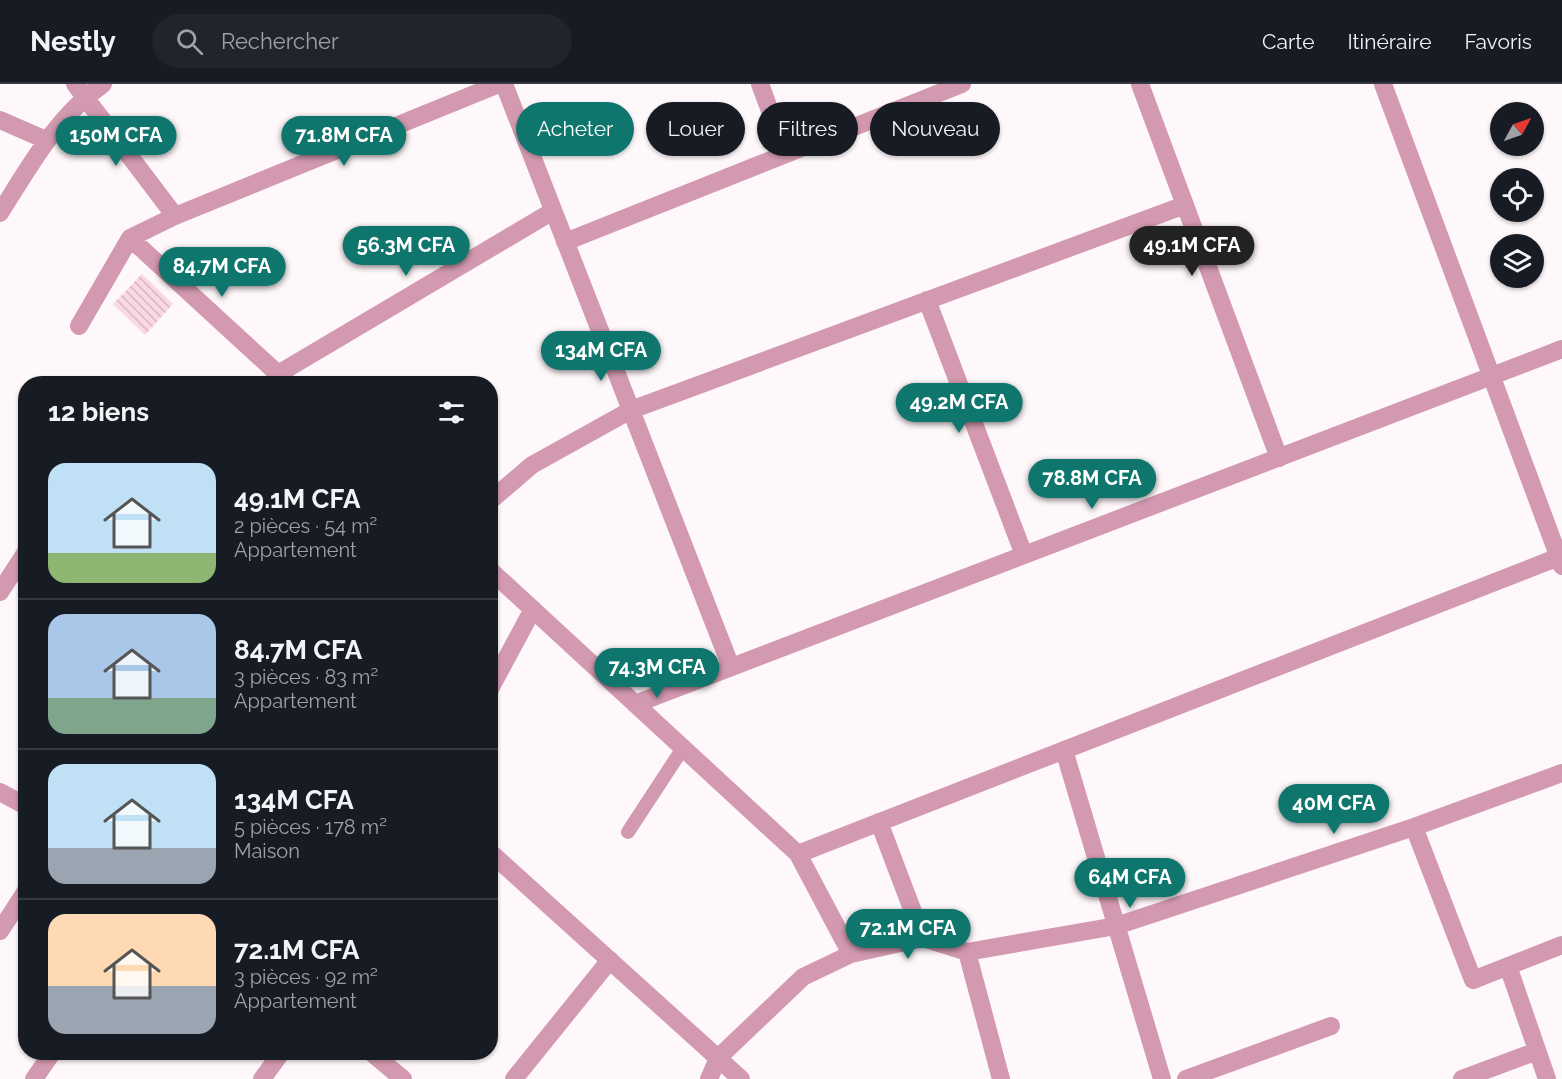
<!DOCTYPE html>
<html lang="fr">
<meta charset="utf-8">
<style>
:root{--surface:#171b24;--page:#20242c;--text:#f1f3f6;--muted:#9ea1a6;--line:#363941;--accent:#0f766e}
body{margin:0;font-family:Raleway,sans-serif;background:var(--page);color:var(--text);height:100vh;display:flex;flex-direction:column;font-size:22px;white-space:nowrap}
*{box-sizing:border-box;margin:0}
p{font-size:20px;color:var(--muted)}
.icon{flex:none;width:33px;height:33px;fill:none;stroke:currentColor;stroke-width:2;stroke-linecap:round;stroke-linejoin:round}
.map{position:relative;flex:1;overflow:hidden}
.details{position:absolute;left:18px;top:292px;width:480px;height:684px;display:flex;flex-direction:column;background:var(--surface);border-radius:24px;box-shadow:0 2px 4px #0004}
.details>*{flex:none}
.top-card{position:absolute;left:516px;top:18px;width:570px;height:54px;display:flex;gap:12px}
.needle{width:39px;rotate:50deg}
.fabs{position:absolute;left:1490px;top:18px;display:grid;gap:12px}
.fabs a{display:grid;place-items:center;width:54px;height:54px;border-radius:50%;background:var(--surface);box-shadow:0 2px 4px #0004;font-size:30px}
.price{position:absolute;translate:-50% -51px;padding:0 14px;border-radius:21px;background:var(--accent);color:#fff;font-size:20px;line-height:39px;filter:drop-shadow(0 2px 3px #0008)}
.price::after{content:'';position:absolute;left:50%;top:36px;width:18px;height:14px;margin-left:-9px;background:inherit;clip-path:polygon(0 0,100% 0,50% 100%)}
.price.selected{background:#222;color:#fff}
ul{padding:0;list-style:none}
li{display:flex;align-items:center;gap:18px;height:150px;padding:0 30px}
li+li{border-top:2px solid var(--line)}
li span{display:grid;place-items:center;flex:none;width:168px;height:120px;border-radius:18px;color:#555}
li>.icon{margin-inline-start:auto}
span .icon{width:72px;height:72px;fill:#fffc;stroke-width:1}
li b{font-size:26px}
h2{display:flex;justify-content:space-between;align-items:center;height:72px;padding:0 30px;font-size:26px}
.chip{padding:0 21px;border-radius:27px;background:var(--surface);box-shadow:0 2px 4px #0004;font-size:21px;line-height:54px}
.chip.selected{background:var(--accent);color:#fff}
header{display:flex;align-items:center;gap:36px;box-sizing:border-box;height:84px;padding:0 30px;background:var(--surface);border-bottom:2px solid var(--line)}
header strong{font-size:28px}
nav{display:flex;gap:33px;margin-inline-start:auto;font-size:21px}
.search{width:420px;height:54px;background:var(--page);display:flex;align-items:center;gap:15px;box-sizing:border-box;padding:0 21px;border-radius:33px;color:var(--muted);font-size:22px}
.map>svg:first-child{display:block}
.building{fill:url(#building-back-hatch)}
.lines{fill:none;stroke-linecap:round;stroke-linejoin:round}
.service{stroke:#d399b0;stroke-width:14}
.minor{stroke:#d399b0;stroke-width:18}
</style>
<header>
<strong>Nestly</strong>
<div class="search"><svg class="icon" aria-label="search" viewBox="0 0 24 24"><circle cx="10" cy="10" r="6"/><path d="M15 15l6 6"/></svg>Rechercher</div>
<nav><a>Carte</a><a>Itinéraire</a><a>Favoris</a></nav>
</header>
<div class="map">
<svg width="1562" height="995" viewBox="0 0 1562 995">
<defs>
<pattern id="building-back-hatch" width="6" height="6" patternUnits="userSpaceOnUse" patternTransform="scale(1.5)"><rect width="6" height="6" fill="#fad7e4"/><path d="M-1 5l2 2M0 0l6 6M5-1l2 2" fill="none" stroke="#d5b7c2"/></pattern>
</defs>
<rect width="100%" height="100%" fill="#fff8fa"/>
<path class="building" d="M142 190 173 220 145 251 113 220Z"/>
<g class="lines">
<path class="service" d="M628 748 683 664"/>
<path class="minor" d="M75 0 175 132
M504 0 731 583
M760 0 786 70
M1140 0 1279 374
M1383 0 1562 482
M0 36 46 56
M0 129C29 83 57 32 103 0
M130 154 289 300
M565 158 962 0
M927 216 1024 471
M79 242 130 154 175 132 499 0
M271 300 278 290 553 127
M490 417 532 381 631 326 1185 121
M490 486 798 770 851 870
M0 508 26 468
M490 605 533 525
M635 620 1562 265
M1064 666 1162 995
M0 708 26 722
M879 738 923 854
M1414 743 1473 896 1562 861
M490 768 741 995
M798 770 1559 473
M0 847 26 807
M967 868 1001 995
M1508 882 1547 995
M372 969 403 995
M34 995 52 969
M262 995 281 969
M514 995 610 876
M709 995 718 974 803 893 851 870 923 854 967 868 1116 842 1414 743 1562 689
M1186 995 1331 942
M1462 995 1537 967"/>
</g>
</svg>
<div class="fabs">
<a><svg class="needle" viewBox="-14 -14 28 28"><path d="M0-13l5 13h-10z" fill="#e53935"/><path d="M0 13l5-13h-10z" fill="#9ea1a6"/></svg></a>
<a><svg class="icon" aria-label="locate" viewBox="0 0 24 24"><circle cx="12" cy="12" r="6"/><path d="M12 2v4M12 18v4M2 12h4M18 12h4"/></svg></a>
<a><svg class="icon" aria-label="layers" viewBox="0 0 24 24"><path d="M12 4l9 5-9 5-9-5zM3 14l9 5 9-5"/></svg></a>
</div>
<b class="price" style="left:116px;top:83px">150M CFA</b>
<b class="price" style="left:344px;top:83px">71.8M CFA</b>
<b class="price" style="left:406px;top:193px">56.3M CFA</b>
<b class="price selected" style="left:1192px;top:193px">49.1M CFA</b>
<b class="price" style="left:222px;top:214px">84.7M CFA</b>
<b class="price" style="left:601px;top:298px">134M CFA</b>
<b class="price" style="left:959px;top:350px">49.2M CFA</b>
<b class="price" style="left:1092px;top:426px">78.8M CFA</b>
<b class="price" style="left:657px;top:615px">74.3M CFA</b>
<b class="price" style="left:1334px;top:751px">40M CFA</b>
<b class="price" style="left:1130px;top:825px">64M CFA</b>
<b class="price" style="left:908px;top:876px">72.1M CFA</b>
<div class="top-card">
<a class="chip selected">Acheter</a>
<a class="chip">Louer</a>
<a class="chip">Filtres</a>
<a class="chip">Nouveau</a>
</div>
<section class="details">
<h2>12 biens<svg class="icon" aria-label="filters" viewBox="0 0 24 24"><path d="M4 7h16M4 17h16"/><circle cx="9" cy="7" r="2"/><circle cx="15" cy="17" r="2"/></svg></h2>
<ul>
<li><span style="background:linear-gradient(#bfe0f5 75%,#8fb573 0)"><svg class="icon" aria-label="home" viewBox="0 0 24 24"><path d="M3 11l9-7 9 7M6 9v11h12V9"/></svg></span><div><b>49.1M CFA</b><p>2 pièces · 54 m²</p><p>Appartement</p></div></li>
<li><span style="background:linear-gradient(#a9c7e8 70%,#7fa58c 0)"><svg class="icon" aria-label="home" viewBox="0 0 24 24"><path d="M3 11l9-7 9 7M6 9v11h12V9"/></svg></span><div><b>84.7M CFA</b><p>3 pièces · 83 m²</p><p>Appartement</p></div></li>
<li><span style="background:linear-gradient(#bfe0f5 70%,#9aa5b1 0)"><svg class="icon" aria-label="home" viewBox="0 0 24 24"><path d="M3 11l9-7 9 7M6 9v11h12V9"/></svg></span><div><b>134M CFA</b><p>5 pièces · 178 m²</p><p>Maison</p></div></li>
<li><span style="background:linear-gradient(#ffd9b3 60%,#9aa5b1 0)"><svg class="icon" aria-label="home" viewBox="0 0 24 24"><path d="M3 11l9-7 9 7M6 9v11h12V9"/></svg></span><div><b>72.1M CFA</b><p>3 pièces · 92 m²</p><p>Appartement</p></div></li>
</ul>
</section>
</div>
